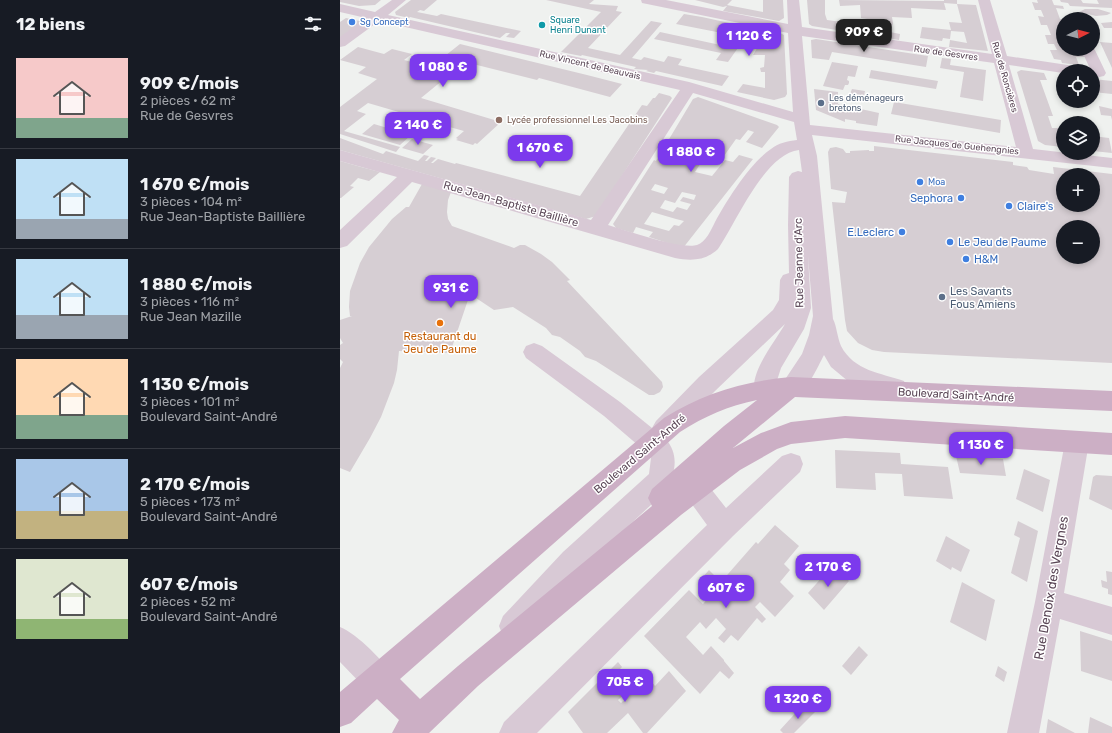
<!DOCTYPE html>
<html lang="fr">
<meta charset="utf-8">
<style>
:root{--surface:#171b24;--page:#242831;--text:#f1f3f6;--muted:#9ea1a6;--line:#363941;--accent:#7c3aed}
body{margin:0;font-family:Rubik,sans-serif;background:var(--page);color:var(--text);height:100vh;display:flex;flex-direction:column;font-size:15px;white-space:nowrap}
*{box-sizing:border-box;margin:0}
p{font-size:13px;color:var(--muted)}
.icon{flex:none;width:22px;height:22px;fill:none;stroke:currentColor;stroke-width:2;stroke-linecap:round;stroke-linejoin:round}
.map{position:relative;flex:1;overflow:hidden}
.side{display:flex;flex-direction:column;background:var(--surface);width:340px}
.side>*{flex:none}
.needle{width:26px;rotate:84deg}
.controls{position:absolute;left:716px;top:12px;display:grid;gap:8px}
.controls a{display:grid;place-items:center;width:44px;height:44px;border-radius:50%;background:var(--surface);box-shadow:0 2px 6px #0003;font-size:20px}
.price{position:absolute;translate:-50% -34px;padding:0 9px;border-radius:8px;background:var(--accent);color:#fff;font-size:13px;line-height:26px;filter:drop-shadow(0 1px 2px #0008)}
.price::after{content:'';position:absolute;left:50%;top:24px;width:12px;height:9px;margin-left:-6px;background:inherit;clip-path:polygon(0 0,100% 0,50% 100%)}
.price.selected{background:#222;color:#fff}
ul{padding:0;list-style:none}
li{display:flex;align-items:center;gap:12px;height:100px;padding:0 16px}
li+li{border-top:1px solid var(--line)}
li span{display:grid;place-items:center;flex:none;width:112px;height:80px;border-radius:0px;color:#555}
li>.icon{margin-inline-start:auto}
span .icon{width:48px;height:48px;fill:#fffc;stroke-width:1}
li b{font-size:17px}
h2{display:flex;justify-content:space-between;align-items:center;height:48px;padding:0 16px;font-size:17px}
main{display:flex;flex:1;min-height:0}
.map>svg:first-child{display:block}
.building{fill:#d6ced3;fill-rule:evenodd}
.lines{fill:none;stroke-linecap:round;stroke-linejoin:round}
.minor{fill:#d8c9d5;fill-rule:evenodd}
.major{fill:#ccafc5;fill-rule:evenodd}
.shop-dot{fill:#3f7fe0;stroke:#fff;stroke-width:1.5}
.culture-dot{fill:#0f9aa8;stroke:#fff;stroke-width:1.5}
.service-dot{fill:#5c6f8a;stroke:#fff;stroke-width:1.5}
.education-dot{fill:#8d6e63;stroke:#fff;stroke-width:1.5}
.food-dot{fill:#e8710a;stroke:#fff;stroke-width:1.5}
.labels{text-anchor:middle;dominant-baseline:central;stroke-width:3;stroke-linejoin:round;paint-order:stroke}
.far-culture-label{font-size:9px;fill:#0d838f;stroke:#fff;text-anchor:start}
.far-shop-label{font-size:9px;fill:#366cbe;stroke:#fff;text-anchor:start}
.far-street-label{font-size:9px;fill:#5b4757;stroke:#fff}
.far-service-label{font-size:9px;fill:#4e5e75;stroke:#fff;text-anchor:start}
.far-education-label{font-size:9px;fill:#785e54;stroke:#fff;text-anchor:start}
.shop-label{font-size:11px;fill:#366cbe;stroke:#fff;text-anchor:start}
.street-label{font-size:11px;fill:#5b4757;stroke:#fff}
.service-label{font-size:11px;fill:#4e5e75;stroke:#fff;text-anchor:start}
.food-label{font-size:11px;fill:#c56008;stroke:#fff}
.near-street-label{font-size:13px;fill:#5b4757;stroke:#fff}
</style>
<main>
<section class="side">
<h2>12 biens<svg class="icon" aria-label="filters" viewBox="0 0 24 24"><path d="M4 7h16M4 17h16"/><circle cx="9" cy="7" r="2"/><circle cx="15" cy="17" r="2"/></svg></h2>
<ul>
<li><span style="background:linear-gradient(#f6c9c9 75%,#7fa58c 0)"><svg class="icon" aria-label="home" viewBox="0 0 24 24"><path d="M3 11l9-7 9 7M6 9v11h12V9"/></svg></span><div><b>909 €/mois</b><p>2 pièces · 62 m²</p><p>Rue de Gesvres</p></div></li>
<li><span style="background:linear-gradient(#bfe0f5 75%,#9aa5b1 0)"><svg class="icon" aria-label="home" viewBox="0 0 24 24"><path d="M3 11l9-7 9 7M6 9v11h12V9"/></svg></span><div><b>1 670 €/mois</b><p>3 pièces · 104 m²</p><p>Rue Jean-Baptiste Baillière</p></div></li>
<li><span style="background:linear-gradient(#bfe0f5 70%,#9aa5b1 0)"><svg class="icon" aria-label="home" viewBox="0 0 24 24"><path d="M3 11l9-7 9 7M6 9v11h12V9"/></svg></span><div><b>1 880 €/mois</b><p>3 pièces · 116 m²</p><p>Rue Jean Mazille</p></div></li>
<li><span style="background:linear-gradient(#ffd9b3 70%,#7fa58c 0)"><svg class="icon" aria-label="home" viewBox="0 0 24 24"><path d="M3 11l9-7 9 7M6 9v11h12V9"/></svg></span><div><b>1 130 €/mois</b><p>3 pièces · 101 m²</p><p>Boulevard Saint-André</p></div></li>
<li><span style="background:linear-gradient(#a9c7e8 65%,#c2b280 0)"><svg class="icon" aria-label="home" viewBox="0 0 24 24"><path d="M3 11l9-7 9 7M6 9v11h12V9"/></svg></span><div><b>2 170 €/mois</b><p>5 pièces · 173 m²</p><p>Boulevard Saint-André</p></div></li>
<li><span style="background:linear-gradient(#dfe7d0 75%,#8fb573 0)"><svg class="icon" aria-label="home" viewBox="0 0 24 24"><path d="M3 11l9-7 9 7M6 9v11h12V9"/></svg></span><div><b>607 €/mois</b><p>2 pièces · 52 m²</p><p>Boulevard Saint-André</p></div></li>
</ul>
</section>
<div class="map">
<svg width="772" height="733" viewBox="0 0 772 733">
<rect width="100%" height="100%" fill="#eff1ef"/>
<path class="building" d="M0 0H41L35 5 19 6 0 2Z
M71 0H97L84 11 80 10 77 12 97 16 101 14 181 31 174 38 166 37 170 33H166L160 38 70 17 69 18 56 15 55 12Z
M206 0H254L249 4 278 6 276 11 282 12 248 48 280 55 311 21 322 23 292 58 301 60 304 57 324 62 328 56 342 59 338 65 389 76 382 86 316 71 314 73 306 71 308 70 294 69 296 67 242 55 241 56 221 52 261 12Z
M355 0H392L387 5 423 12V0H443L444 18 439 21 383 11 387 6 383 7Z
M467 0H485V14L487 20 538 27 540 21 521 18 520 5 500 6 499 0 604 1V0H617V4L604 3 606 10 571 8 572 18 552 17 553 23 550 32 560 34 559 40 472 26 469 24Z
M697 0H712L714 5 723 6 724 9 716 8 720 19H723V23H722L723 26V49H733L734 53H744L745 57H736L739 65 722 63 721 60 714 59 710 50H717L714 44H708L705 35H711L707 25H701L698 16 704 17 701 10H695L692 2 698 3Z
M720 0H741L743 3 759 4 757 0H772V8L730 6 728 3 721 2Z
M617 4 636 5 648 51 609 47 610 40 627 43 624 32 611 31 610 39 603 38 602 41 580 38 582 27 611 30 609 22 622 23Z
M745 9H758L771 13 767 15 756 16 739 12Z
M344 14 362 17 394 24 387 34 336 24Z
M6 18 24 22 0 39V22Z
M772 22V28H764L761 23Z
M400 25 440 33 444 35 447 94 445 97 434 100 397 92 403 84 425 88V72H421L420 68 424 67 425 55H413L419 45H400L388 62 376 60 381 53 314 39 320 32 385 46Z
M476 39 588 56 586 67 492 52 489 60 472 58 471 40Z
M760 42 772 43V68Z
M120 44 247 75 282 84 270 97 199 78 197 80 125 62 81 98 161 122 137 144 135 143 133 145 116 140 118 139 116 138 124 131 106 126 100 130 88 127 93 122 28 103 17 111 26 114 4 131 60 147 56 152 0 134V107L37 79 18 73 26 67 0 60 18 47 44 54 52 49 72 54 64 60 91 67Z
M602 58 611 59 610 65 646 70 643 101 620 97 624 72 600 68Z
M492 62 518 66 515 77 508 76 507 80 509 81V83L508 85H505L503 90 483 86Z
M531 70 598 81 596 89 529 78Z
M681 70 704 73 707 80H700L713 116H708L712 128H720L723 134V147L705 145 698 141 677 72Z
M753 79 772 81V94L753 92Z
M474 89 498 92V104L539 113 537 126 516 123V121L505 119V122L476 110Z
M512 89 525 91 524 96 510 94Z
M319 93 330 96 332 98 256 216 246 219 0 150V138L43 154 46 151 78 161 84 155 89 156 85 161H87L91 157 96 158 91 163H93L98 159 115 164 116 163 240 196 302 105 307 106 313 98H315Z
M358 97 437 125 439 127 422 148 406 142 414 132 408 130 400 140 396 139 384 156 368 152 355 172 372 176 385 160 393 162 399 155 413 159 343 248 309 237 313 232 296 227 293 233 276 228 273 224 314 160 316 161 353 99ZM315 184 328 188 324 194 311 190ZM342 192 356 195 354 200 343 197 340 201 351 204 347 210 337 207 333 212 320 208 325 200 335 203ZM312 212 336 219 344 221 339 226 334 225 329 231 304 224Z
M554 102 661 120 660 133 551 114Z
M759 106 772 109V120L771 116 761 115Z
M34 124 71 135 60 145 22 134Z
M753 136 769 138 772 153 753 151Z
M72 139 93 145 83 154 62 148Z
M534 146 673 162V165L687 167 689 170 714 174 713 167 772 174V363L544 352 532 350 518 343 507 331 505 320 492 202 505 203 507 192 491 189 488 152 490 148 496 147 503 149 506 153H510V151L529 150V151H534ZM723 175H753V205H723ZM723 227H753V257H723Z
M0 161 21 167 40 172 29 181 18 178 10 186 14 187 1 198H0Z
M82 184 111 192 108 200 107 212 108 219 112 226 174 248 180 245H185L201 254 212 262 230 280 227 281 322 382 323 387 320 392 314 395H309L256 361 245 357 240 351 220 337 212 335 206 328 173 307 154 310 130 294 110 353 59 351 57 370 54 383 41 417 30 438 10 472 0 468V368L3 362 0 359V345L3 343 0 338V320L12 316H10L9 307 10 291 20 263 29 247 52 219 66 207H69Z
M495 450 560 453 561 464 608 467 613 499 564 496 562 474 535 473 536 490 496 488Z
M616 456 663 459 666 476 620 473Z
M684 469 710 480 703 512 676 499Z
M756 475 772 476V510L749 499 753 477Z
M678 521 698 531 687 582 671 573 680 538 674 535Z
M435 525 459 546 444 564 450 570 440 582 454 596 435 617 420 602 415 607 426 619 422 623 417 618 398 641 391 635 384 643 378 638 386 629 376 618 366 629 360 622 346 637 363 655 371 646 384 660V661L394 673 389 679 380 671 360 694 304 636 349 590 363 604 373 592 360 580 369 570 381 582 416 542 418 544Z
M606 536 630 550 621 572 612 567 611 570 596 561Z
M492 566 509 581 484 610 468 593Z
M766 571 772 572V595L768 594V589L762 587 761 580 767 582Z
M622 582 655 600 646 641 610 622Z
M740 631 772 641V681L741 671Z
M519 646 528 655 511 675 502 666Z
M278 662 282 667 278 671 291 688 278 700 281 703 308 677 315 686 329 671 346 691 307 733H303L288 713 267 733H243L228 712Z
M658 666 667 672 664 682 655 676Z
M473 704 478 709 454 733H443L440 730 461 707 465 712Z
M750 717 772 727V733H748Z
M708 719 735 733H706Z"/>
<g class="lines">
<path class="minor" d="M52 0H66L48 15 349 82 453 112 448 33 307 4 302 3 301 0H326L448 24 447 0H459L462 27 652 54 638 0H650L667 56 741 67 746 68 748 71H723V73L669 65 693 149 772 158V168L472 135 477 156 493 319C497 327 497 337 501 346 514 371 541 373 564 381L567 388 564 395 556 398 541 394 509 382 491 367 484 355C478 366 466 395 452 396 449 397 446 395 443 394L440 387 462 354 469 335 473 316 468 256 471 308 464 329 441 368 432 396 424 399 416 396C406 376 435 342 445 324L375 391 332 435 325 438C340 455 335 472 327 490L241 570 183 636 173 640 163 636 159 626 163 616 223 552 309 474 311 458 306 452 264 416 186 358 183 352 186 346 194 343 202 346 280 402 312 428 316 421 359 377 433 310 439 300 440 280 443 275 449 273 448 225 449 177 452 173 458 171 462 172 459 150C424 154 396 223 378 249 365 261 351 261 335 258L72 182 7 246 0 248V230L57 177 0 161V150L251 220 340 90 39 21 5 46 0 47V37L26 18 0 12V4L35 12ZM462 36 654 63 676 147 470 125ZM353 93 454 122 457 140C448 141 438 143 431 149 410 163 387 200 375 222 371 230 366 242 357 245 342 250 285 230 268 225Z
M753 46 766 73 764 76 759 77 754 76 753 71H751L741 49H753Z
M737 431 745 434 749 442 724 593 772 607V635L720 619 699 733H667L695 602 725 442 729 434Z
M451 453 460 456 463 464 460 472 393 536 197 733H159L164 722 367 525 346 496 342 488 346 480 355 476 364 480 386 508 442 456Z
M0 627C17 634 47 663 54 680L50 691 39 695 28 691 0 662Z"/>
<path class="major" d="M451 377 772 391V411L455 397 393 448 421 433 451 422 505 416 772 433V455L505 438 451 444 437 449 400 470 341 515 138 686 89 733H52L59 720 37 699 11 723 0 727V692L324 418C363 393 405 381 451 377ZM417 400 384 426 312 489 308 498 312 506 118 666 80 699 60 679 340 432C365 416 388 406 417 400Z"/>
</g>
<g class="shop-dot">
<circle cx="12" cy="22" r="4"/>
<circle cx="580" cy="182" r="4"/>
<circle cx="621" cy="198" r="4"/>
<circle cx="669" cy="206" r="4"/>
<circle cx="562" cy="232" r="4"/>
<circle cx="610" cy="242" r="4"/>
<circle cx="626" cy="259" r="4"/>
</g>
<circle class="culture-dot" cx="202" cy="25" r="4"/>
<g class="service-dot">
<circle cx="481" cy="103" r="4"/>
<circle cx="602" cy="297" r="4"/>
</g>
<circle class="education-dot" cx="159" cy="120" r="4"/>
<circle class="food-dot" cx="100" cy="323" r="4"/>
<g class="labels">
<g class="far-culture-label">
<text x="210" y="20">Square<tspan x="210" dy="10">Henri Dunant</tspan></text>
</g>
<g class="far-shop-label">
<text x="20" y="22">Sg Concept</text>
<text x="588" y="182">Moa</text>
</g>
<g class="far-street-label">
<text transform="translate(606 53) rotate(8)">Rue de Gesvres</text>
<text transform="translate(250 65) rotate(13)">Rue Vincent de Beauvais</text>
<text transform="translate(665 77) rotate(74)">Rue de Roncières</text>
<text transform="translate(617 145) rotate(6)">Rue Jacques de Guehengnies</text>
</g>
<g class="far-service-label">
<text x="489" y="98">Les déménageurs<tspan x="489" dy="10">bretons</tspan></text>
</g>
<g class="far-education-label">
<text x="167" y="120">Lycée professionnel Les Jacobins</text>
</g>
<g class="shop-label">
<text x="613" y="198" text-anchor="end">Sephora</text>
<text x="677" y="206">Claire's</text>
<text x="554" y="232" text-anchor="end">E.Leclerc</text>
<text x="618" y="242">Le Jeu de Paume</text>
<text x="634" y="259">H&amp;M</text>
</g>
<g class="street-label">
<text transform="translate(171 204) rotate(16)">Rue Jean-Baptiste Baillière</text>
<text transform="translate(459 263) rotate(-91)">Rue Jeanne d'Arc</text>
<text transform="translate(616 395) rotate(3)">Boulevard Saint-André</text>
<text transform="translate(300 454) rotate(-40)">Boulevard Saint-André</text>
</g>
<g class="service-label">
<text x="610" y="291">Les Savants<tspan x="610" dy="13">Fous Amiens</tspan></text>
</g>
<g class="food-label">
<text x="100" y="336">Restaurant du<tspan x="100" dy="13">Jeu de Paume</tspan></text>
</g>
<g class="near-street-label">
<text transform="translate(711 588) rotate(-80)">Rue Denoix des Vergnes</text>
</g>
</g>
</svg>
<div class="controls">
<a><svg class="needle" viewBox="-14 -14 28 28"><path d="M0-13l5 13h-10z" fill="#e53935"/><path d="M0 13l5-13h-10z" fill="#9ea1a6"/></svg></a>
<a><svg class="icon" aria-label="locate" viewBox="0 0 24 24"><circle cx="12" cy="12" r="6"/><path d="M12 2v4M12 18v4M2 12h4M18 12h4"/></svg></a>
<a><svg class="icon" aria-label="layers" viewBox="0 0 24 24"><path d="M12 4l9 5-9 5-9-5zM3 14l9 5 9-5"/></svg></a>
<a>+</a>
<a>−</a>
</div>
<b class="price selected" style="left:524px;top:53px">909 €</b>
<b class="price" style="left:409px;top:57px">1 120 €</b>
<b class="price" style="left:103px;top:88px">1 080 €</b>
<b class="price" style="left:78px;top:146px">2 140 €</b>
<b class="price" style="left:200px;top:169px">1 670 €</b>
<b class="price" style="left:351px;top:173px">1 880 €</b>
<b class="price" style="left:111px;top:309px">931 €</b>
<b class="price" style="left:641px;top:466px">1 130 €</b>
<b class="price" style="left:488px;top:588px">2 170 €</b>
<b class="price" style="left:386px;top:609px">607 €</b>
<b class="price" style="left:285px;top:703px">705 €</b>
<b class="price" style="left:458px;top:720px">1 320 €</b>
</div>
</main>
